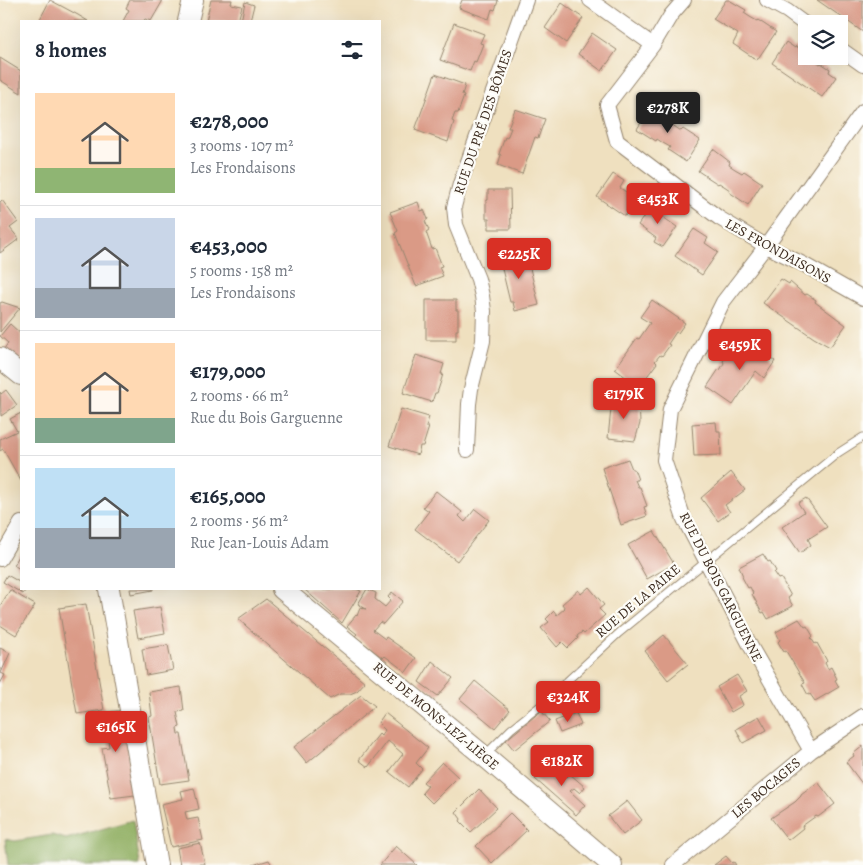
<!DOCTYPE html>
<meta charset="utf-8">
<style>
:root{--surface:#fff;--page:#f6f6f7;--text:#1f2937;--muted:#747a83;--line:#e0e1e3;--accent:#d93025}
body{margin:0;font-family:Alegreya,serif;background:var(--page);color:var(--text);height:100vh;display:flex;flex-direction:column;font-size:19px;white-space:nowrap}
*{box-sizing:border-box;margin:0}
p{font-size:16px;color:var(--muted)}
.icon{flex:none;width:28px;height:28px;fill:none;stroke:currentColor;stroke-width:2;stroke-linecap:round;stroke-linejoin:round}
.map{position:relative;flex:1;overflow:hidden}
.side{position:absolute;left:20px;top:20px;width:361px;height:570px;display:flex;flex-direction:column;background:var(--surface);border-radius:0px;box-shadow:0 5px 20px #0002}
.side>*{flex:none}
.controls{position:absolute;left:798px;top:15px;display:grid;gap:10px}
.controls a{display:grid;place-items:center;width:50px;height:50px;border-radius:0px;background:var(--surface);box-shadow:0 5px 20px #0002;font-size:25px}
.price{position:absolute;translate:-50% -42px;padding:0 11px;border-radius:5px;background:var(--accent);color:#fff;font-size:16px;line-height:32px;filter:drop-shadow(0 1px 2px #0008)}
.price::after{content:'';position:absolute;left:50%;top:30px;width:15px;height:11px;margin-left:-8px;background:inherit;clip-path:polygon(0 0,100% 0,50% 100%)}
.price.on{background:#222;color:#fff}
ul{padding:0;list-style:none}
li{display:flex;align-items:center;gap:15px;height:125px;padding:0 15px}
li+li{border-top:1px solid var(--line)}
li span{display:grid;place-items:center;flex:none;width:140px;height:100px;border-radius:0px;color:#555}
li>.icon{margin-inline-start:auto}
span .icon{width:60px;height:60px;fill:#fffc;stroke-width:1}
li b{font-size:21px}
h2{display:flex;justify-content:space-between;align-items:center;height:60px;padding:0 15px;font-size:21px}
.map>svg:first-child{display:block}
.forest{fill:#90af62;stroke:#666c40}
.building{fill:#da9a86}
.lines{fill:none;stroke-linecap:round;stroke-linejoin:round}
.lane-casing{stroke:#95856e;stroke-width:9}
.street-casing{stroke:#95856e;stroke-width:16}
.secondary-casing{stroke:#95856e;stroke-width:22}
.lane{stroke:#fff;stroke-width:7}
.street{stroke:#fff;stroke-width:14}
.secondary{stroke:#fff;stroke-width:20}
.labels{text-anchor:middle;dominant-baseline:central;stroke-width:4.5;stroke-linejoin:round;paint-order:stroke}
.street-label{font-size:14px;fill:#3b2a1e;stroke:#fdfcf7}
</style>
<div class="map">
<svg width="863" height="865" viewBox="0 0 863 865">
<rect width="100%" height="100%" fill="#fdfcf7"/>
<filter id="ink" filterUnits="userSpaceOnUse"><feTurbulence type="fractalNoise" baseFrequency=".02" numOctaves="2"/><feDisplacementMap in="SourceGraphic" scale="10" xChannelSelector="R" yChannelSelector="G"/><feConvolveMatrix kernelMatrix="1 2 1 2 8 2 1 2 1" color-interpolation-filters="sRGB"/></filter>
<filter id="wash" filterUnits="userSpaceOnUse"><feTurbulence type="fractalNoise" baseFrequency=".0096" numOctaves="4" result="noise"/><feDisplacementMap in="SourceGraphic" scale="20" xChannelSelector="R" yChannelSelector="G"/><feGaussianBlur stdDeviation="1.12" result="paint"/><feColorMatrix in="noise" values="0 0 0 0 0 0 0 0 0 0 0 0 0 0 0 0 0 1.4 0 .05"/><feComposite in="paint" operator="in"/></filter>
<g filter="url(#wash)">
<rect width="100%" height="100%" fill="#efe0bf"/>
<path class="forest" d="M133 820 140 865H8L5 839 15 841 52 835 66 839Z"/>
<g id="blocks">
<path class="building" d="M50 0 78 15 88 21H39Z
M130 0H159L162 2 151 21 145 19 143 21H123L129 10 126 8Z
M211 0H232L231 4 242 6 238 21H206Z
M462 0H497L498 1 495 10 492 9 489 19 459 8Z
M726 0H729L746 10 744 13 750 17 757 21 758 20 776 32 757 60 733 44 738 34 713 19Z
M817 0H863V32Z
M245 2 254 5 250 21H241Z
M562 3 583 18 566 43 545 28Z
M454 23 484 34 480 43 483 44 476 62 474 61 470 71 440 60Z
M592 33 617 50 602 71 578 54Z
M786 42 795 48 796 46 806 53V56H810L820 64 821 63 830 69 829 72 836 77 822 97 772 63Z
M0 58 21 71V93L0 80Z
M435 74 465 85 462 95 464 96 458 113H455L452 121 454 122 448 142 415 130Z
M651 107 670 119 668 122 681 131 683 129 700 140 686 162 668 150 670 147 663 143 657 139 656 141 637 129Z
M515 109 545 119 538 138 535 137 522 174 498 165 501 155 499 154 505 137 507 138 511 128H508Z
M713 149 730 162 729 165 735 169 742 173 744 171 762 183 748 205 729 192 730 190 724 186 719 183 718 184 698 171Z
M613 174 624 181 620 188 637 199 625 216 597 197Z
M488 190H510L511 229H489V219H486V200H488Z
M2 200 18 222 10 228 19 239 0 253V202Z
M418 202 421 211 424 210 428 219 425 221 429 230 426 232 432 249 435 248 442 266 439 267 443 276 416 286 395 233 398 231 390 212Z
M654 202 664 209 660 215 677 227 663 247 654 242 656 238 638 225Z
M694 229 708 238 705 243 718 252 702 275 675 256Z
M525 248 539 305 515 311 513 302H510L503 273 501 264 504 263 501 254Z
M781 279 789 284 790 282 805 295 807 294 816 300 815 302 846 325 830 347 814 338 763 303Z
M426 300H456V310H458V330H456V340H426Z
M652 300 685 323 678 333 676 332 668 344 670 345 662 356 660 355 655 361 657 363 639 387 615 369 637 338 639 339 650 323 640 317Z
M2 302 20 308 0 332V303Z
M10 324 21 334V363L4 349 8 343 0 336Z
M742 338 775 361 764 378 756 371 733 405 707 387 719 369 720 370 724 363 723 361 734 345 736 346Z
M416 355 444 364 441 374H443L440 384 437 393H435L432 402 403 393Z
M6 390 17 405 1 416 0 392 1 394Z
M612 399 639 402 640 423 635 441 608 438Z
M401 409 429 417 426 427H429L423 446H420L418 455 389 446Z
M21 413V481L3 449 0 451V439L17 431 10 419Z
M716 422 717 431H720L721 455 694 456 692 424Z
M628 459 632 469H634L637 477 638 480H635L638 487H640L647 506 644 507 647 516 621 525 602 468Z
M731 472 745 490 725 505 730 512 718 521 701 498Z
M436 491 462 512 459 516 465 522 475 509 489 520 457 561 415 529 429 511 423 507Z
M806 498 827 527 808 539 811 545 800 553 782 527 804 512 798 503Z
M654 531 674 564 647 579 628 545Z
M21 552V570L14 565Z
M763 554 768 562 770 561 776 571 774 573 778 579 781 578 791 596 788 598 793 606 768 619 764 612 762 613 752 594 753 593 750 587 748 588 742 577 743 576 739 567Z
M7 575 21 583V589H26L23 594 3 582Z
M589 587 604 605 599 609 605 615 584 634 582 632 577 636 578 638 568 648 562 642 557 647 541 628 549 622 546 619 554 611 557 615 565 608 562 604 578 590 581 594Z
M130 589H153V590L131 594Z
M304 589H356L361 591 342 623Z
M367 589 376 593 375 599 385 607 391 600 388 597 392 592 403 601 383 624 380 622 373 630 385 639 386 637 416 658 406 672 385 656 383 658 375 652 355 636 357 634 347 626 356 615 357 616 360 608 366 609 358 604Z
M10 590 35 605 16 635 0 625V606Z
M266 599 365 682 357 691 350 694H340L330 699 238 619Z
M86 604 104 710 77 714 59 608Z
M160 607 165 633 138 638 133 611Z
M799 619 805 627 807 626 813 636 811 638 815 644 817 643 827 661 825 663 828 669 831 667 837 679 835 680 839 687 815 701 810 694 808 695 802 684 805 683 786 651 784 652 778 642 780 640 776 632Z
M664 635 688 664 668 680 645 651Z
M168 645 173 670 146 675 142 649Z
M0 648 10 653 1 673 5 675 0 684Z
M432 661 453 678 438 696 419 682Z
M737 675 747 691 739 696 743 705 731 712 717 687Z
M475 681 510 710 495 728 460 699Z
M181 687 184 711 177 712 180 727 177 728 178 734H181L189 780 160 784 149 717 152 716 149 692Z
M361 695 375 706 307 763 294 747Z
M123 710 135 795 111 798 102 748 109 747 106 725 92 727 90 714Z
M541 711 550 721 514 750 506 740Z
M385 713 428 748 416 763 422 769 408 787 389 772 403 754 388 741 368 767 359 760 379 734 381 736 385 730 378 723Z
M576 713 581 725 560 733 555 721Z
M759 716 767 730 743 743 736 729Z
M863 746V785L846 762 854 756 853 754Z
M442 762 458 777 432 803 422 793 428 786 423 782Z
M549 763 567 777 570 774 585 787 580 793 574 788 570 791 585 805 576 815 535 779Z
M818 782 835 804 818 817 816 816 802 826 803 828 788 840 771 818 795 802 801 796V795Z
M194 788 199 809 185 812 187 820 198 818 203 840 171 847 161 804 183 799 181 791Z
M479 789 497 808 471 832 460 821 461 819 456 812Z
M627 801 642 820 623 835 608 816Z
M510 813 527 830 492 863 476 846Z
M200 843 205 864 180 865 177 848Z
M396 846 417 865H380Z
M726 856 732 863 734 862 736 865H714Z
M269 860 272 865H253Z"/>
</g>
</g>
<g filter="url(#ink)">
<use href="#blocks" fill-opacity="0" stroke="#95856e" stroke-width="1"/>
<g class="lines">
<g class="lane-casing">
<path id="lane" d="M485 755 511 729 540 706 619 633 838 453 863 437"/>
</g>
<g class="street-casing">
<path id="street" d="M590 0 653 45
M684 0 671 15 653 45 607 105 617 141 719 218 766 246 803 264 863 298
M767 0 787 11 806 25
M839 48 863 65
M467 450 469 404 471 389 483 341 484 311 482 296 478 279 456 225 454 207 460 184 526 0
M0 559 21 523
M811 751 751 647 684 519 664 460 670 409 723 302 766 246 863 111
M673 865 811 751 863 716"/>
</g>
<g class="secondary-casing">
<path id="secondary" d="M188 21 193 0
M0 358 21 375
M109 589 157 865
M282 589 490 761 612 865"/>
</g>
<use href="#lane" class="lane"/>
<use href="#street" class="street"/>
<use href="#secondary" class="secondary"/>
</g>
</g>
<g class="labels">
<g class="street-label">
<text transform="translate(483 122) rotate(-71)">RUE DU PRÉ DES BÔMES</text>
<text transform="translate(778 251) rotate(29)">LES FRONDAISONS</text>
<text transform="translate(721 587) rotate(63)">RUE DU BOIS GARGUENNE</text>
<text transform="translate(638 601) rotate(-40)">RUE DE LA PAIRE</text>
<text transform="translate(436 716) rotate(40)">RUE DE MONS-LEZ-LIÈGE</text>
<text transform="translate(766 788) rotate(-40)">LES BOCAGES</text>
</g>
</g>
</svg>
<div class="controls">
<a><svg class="icon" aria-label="layers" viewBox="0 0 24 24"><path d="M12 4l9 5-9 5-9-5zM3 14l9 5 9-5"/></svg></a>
</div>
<b class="price on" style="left:668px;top:134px">€278K</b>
<b class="price" style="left:658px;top:225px">€453K</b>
<b class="price" style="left:519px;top:280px">€225K</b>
<b class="price" style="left:740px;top:371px">€459K</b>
<b class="price" style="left:624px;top:420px">€179K</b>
<b class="price" style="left:568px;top:723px">€324K</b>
<b class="price" style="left:116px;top:753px">€165K</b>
<b class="price" style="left:562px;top:787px">€182K</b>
<section class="side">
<h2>8 homes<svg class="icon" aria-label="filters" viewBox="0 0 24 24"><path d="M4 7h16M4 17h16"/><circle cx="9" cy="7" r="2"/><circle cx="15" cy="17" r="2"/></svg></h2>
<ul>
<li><span style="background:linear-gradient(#ffd9b3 75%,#8fb573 0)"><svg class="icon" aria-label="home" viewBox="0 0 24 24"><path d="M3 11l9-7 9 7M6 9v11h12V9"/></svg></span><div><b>€278,000</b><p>3 rooms · 107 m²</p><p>Les Frondaisons</p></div></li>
<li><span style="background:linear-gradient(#c9d6e8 70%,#9aa5b1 0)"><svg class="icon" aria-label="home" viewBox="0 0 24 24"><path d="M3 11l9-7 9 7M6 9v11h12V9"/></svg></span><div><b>€453,000</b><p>5 rooms · 158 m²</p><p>Les Frondaisons</p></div></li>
<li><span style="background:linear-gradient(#ffd9b3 75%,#7fa58c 0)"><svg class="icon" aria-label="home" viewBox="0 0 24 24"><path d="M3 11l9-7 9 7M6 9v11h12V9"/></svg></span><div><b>€179,000</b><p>2 rooms · 66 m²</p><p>Rue du Bois Garguenne</p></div></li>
<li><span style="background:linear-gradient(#bfe0f5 60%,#9aa5b1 0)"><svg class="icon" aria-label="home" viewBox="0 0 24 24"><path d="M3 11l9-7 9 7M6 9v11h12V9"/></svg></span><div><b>€165,000</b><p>2 rooms · 56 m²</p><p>Rue Jean-Louis Adam</p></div></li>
</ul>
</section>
</div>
